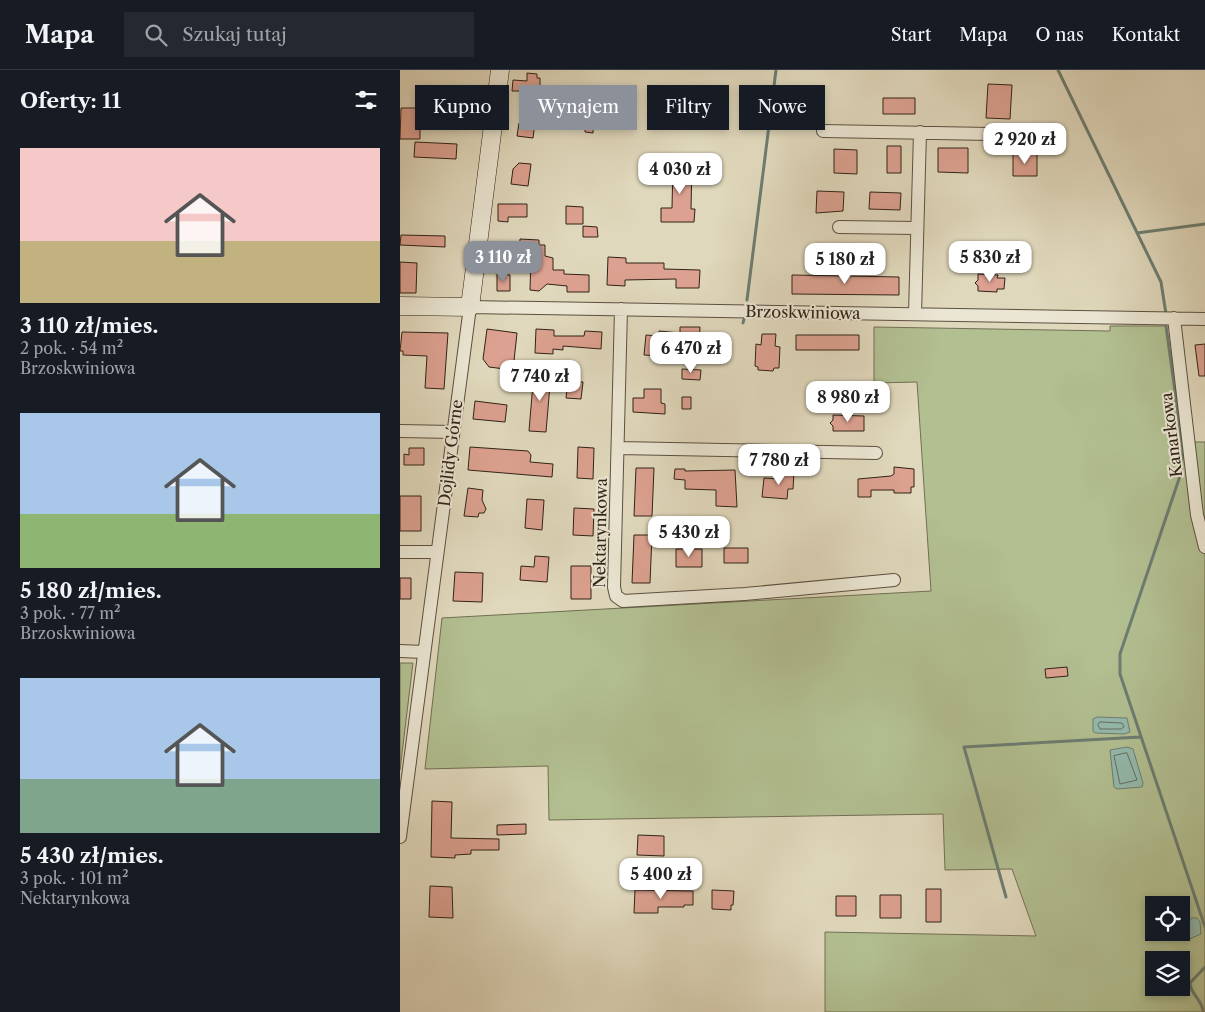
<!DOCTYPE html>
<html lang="pl">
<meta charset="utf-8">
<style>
:root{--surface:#171b24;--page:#242831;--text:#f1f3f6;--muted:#9ea1a6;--line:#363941;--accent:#8c9099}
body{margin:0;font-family:"Libre Caslon Text",serif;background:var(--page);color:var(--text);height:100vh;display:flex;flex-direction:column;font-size:19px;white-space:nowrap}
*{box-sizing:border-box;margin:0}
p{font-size:16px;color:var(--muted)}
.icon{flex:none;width:28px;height:28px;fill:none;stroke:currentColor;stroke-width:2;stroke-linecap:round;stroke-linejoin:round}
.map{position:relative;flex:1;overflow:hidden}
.panel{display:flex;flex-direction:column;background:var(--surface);width:400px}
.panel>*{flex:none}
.top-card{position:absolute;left:15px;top:15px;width:475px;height:45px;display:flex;gap:10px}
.tools{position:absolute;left:745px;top:826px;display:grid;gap:10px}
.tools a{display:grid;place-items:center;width:45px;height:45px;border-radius:0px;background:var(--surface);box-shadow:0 2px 8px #0003;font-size:25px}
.price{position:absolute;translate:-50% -42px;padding:0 11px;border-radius:10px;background:#fff;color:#222;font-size:16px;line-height:32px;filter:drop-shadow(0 1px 2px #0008)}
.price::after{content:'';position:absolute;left:50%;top:30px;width:15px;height:11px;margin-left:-8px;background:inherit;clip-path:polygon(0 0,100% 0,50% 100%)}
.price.selected{background:var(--accent);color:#fff}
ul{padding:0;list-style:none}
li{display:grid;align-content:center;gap:10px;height:265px;padding:0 20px}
li span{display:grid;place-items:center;height:155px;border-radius:0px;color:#555}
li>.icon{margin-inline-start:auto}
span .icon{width:90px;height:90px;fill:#fffc;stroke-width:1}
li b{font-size:21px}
h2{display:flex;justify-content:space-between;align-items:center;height:60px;padding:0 20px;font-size:21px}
.tag{padding:0 18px;border-radius:0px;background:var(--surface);box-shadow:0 2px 8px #0003;font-size:18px;line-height:45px}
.tag.selected{background:var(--accent);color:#fff}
header{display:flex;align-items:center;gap:30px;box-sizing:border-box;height:70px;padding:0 25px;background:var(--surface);border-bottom:1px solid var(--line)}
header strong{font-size:24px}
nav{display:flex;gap:28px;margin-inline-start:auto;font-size:18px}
.search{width:350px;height:45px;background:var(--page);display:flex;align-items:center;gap:12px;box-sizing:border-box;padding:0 18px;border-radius:0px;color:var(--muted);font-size:19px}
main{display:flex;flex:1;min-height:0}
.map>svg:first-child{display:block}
.green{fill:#b2bf91;stroke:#717054;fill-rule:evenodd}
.water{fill:#94baad;stroke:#6c7d71}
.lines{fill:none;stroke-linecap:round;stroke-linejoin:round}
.shore{stroke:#626e62;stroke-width:1}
.stream{stroke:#6c7d71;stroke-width:3}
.building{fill:#dca190;stroke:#302216}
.street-casing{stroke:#5c5040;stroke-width:14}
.secondary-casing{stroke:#302216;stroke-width:19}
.street{stroke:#ebe6d3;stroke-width:12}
.secondary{stroke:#ebe6d3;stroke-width:18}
.labels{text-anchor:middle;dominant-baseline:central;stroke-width:4;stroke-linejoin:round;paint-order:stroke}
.street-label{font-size:16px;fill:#302216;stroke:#ebe6d3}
</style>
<header>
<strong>Mapa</strong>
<div class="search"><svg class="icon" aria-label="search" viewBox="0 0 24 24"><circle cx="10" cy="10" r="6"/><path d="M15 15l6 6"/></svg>Szukaj tutaj</div>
<nav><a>Start</a><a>Mapa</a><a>O nas</a><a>Kontakt</a></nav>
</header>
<main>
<section class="panel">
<h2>Oferty: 11<svg class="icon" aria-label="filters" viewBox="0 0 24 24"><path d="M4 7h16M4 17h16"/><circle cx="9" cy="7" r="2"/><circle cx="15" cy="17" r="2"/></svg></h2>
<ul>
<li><span style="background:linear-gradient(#f6c9c9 60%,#c2b280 0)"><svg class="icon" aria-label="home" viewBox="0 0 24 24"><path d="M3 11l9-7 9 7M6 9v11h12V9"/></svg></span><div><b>3 110 zł/mies.</b><p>2 pok. · 54 m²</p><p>Brzoskwiniowa</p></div></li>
<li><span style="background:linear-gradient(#a9c7e8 65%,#8fb573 0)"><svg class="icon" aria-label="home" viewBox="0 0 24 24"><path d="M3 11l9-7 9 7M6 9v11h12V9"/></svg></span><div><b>5 180 zł/mies.</b><p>3 pok. · 77 m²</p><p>Brzoskwiniowa</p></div></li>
<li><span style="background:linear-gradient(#a9c7e8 65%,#7fa58c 0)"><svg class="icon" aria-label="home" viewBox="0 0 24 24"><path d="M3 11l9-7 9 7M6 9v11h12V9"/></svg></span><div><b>5 430 zł/mies.</b><p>3 pok. · 101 m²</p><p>Nektarynkowa</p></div></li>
</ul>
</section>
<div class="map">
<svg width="805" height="942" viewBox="0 0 805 942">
<rect width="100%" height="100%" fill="#e0d8bc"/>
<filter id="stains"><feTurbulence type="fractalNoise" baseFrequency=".004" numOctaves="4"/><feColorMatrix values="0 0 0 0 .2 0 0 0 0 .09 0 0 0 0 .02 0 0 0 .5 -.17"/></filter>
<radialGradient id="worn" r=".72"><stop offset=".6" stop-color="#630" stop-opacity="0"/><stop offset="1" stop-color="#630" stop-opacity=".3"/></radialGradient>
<path class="green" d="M710 256H766L782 372H805V942H425V862L636 866 612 799 545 800 543 744 149 750 148 696 25 699 42 548 531 521 517 312 474 313V257L710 261ZM754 835H781V862H754ZM754 890H781V918H754Z
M0 593H13L0 700Z"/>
<path class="water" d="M697 647 727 648 730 662 724 664 695 663 693 661V649Z
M727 677 733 679 743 713 742 717 717 719 714 717 710 680Z
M792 848H797L800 852 801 864 787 870 778 865V863L781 862V856Z"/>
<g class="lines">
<path class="shore" d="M700 652 722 653 724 657 721 659H700L698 655Z
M727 683 737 710 720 714 714 686Z"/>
<path class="stream" d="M658 0 761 212 766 244
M737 163 805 154
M347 230 376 0
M343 253 344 249
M766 256 783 379 781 403 720 584V604L805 857
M606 827 564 677 740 667
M803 942C803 930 790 924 790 913L805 897"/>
</g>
<path class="building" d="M127 3 137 4V8H140V24H123V21H112L113 10 127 11Z
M588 14 612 15 610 49 586 48Z
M483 28H515V44H483Z
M17 33H38L37 44H20V69H0L1 38H16Z
M186 37H194L193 63 185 62Z
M122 50 135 52 133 68 117 66 119 53H122Z
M15 72 57 74 56 89 14 87Z
M487 76H501V103H487Z
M538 78H568V103L538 102Z
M434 79 457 80V104L434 103Z
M613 83H637V106H613Z
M273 92H292L291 139H295L294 152H261V138H272Z
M119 93 131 94 128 116 111 114 113 99Z
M417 121 444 122 443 141 416 143Z
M470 122 501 123 500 140 469 139Z
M98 134H127V147H108V152L98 151Z
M166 136 183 137V154H166Z
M183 156 197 157 198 167H183Z
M1 165 45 166V177L0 175Z
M120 169 139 170V175H145V186L153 188V200H164V204L189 205V222H167V216L147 214 139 221 130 220 131 186 119 185Z
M208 187 226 188V193H264V199L300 200 299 218H276V209L225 210V216L207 215Z
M0 192 17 193 16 223H0Z
M97 204 110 205V221H97Z
M578 204 598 205 597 208H605L604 219H597V222L578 221V216L575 213 578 210Z
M392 205 499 207V225L392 224Z
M280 257H300L299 278H295V281L268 280V282H262L261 286 244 285 246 265 259 266V261L280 263Z
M87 259 117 263 113 300 89 297 83 289Z
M136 259 154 260V266H184L185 261 202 262 201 279 163 276V280L153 279V284L135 283Z
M2 262 48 263 44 319 25 318 27 286 3 285V281H0Z
M362 264H376L375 276 380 277 379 298H374L373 301 358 300V297L355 296 356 274 361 275Z
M396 265H459V280H396Z
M805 274V306H799L795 275Z
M282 299 301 300 300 310 282 309Z
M134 301 151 303 146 362 129 361Z
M168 311 183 312 181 329 166 328Z
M244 319H261V333L265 334V344L233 342V328H244Z
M460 321H470L469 333 459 332Z
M282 327H291V339H282Z
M75 331 107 335 105 352 73 349Z
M433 345 464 346V361H433V356L430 353 433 350Z
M70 377 128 381 131 385 130 392 153 394 152 407 68 400Z
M178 377 194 378 193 409 177 408Z
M9 378H24V395H4V384L9 385Z
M494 397 514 399V417H511V423H494V420H471V427H458V409L491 406 494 404Z
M236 398H254L252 446H234Z
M275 399H285V401L335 400 337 437 316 436V420L285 419V410L274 409Z
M380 401 394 402 393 419H388L387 429 362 427 364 408 380 409Z
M68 418 83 420 82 430 86 439 84 443H79L78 447 64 446Z
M0 426H21V461H0Z
M127 429 144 430 142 460 125 458Z
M174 438 194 439 193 466 173 465Z
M234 465H252L250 513H232Z
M324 478H348V493H324Z
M276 479H302V497H276Z
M135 486 149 487 147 512 120 510 121 496 134 497Z
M171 496H191V529H171Z
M55 502 83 503 82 532 53 531Z
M0 508H11V529H0Z
M667 597 668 606 646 608 645 599Z
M32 731 52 732 51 768 99 769V780H71V784L55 785V788L31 787Z
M126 754V764L97 765V755Z
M238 765 264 766V786L237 785Z
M30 816 52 817 53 848 29 847Z
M526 819H541V852H526Z
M235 820 293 821V835H284V837H258V843H234Z
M312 820 334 821 333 835H331V840L312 839Z
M480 825H501V848H480Z
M436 826H456V846H436Z"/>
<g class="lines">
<g class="street-casing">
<path id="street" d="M423 61 642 65
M439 157 517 158
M221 239 214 517 216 526 223 531 345 524 494 510
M515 244 520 62
M774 248 797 445 805 477
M0 361 53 362
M218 378 476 383
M0 482H37
M0 581 24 582
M0 767 70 237 805 249"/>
</g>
<g class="secondary-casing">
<path id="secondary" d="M0 236 70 237 100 0"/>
</g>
<use href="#street" class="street"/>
<use href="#secondary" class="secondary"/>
</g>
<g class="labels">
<g class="street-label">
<text transform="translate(403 242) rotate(1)">Brzoskwiniowa</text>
<text transform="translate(771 365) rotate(-97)">Kanarkowa</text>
<text transform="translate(50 383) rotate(-83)">Dojlidy Górne</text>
<text transform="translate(200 463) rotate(-89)">Nektarynkowa</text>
</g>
</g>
<rect width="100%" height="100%" filter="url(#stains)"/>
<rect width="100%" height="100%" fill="url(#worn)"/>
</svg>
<div class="tools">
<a><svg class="icon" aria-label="locate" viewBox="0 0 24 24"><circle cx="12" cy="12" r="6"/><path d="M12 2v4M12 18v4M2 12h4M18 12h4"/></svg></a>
<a><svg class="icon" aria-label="layers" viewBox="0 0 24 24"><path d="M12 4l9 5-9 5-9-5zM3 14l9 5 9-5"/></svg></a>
</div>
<b class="price" style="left:625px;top:95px">2 920 zł</b>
<b class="price" style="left:280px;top:125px">4 030 zł</b>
<b class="price selected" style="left:103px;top:213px">3 110 zł</b>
<b class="price" style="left:590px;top:213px">5 830 zł</b>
<b class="price" style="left:445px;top:215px">5 180 zł</b>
<b class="price" style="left:291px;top:304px">6 470 zł</b>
<b class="price" style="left:140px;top:332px">7 740 zł</b>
<b class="price" style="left:448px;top:353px">8 980 zł</b>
<b class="price" style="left:379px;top:416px">7 780 zł</b>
<b class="price" style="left:289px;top:488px">5 430 zł</b>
<b class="price" style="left:261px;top:830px">5 400 zł</b>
<div class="top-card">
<a class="tag">Kupno</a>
<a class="tag selected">Wynajem</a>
<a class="tag">Filtry</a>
<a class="tag">Nowe</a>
</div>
</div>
</main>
